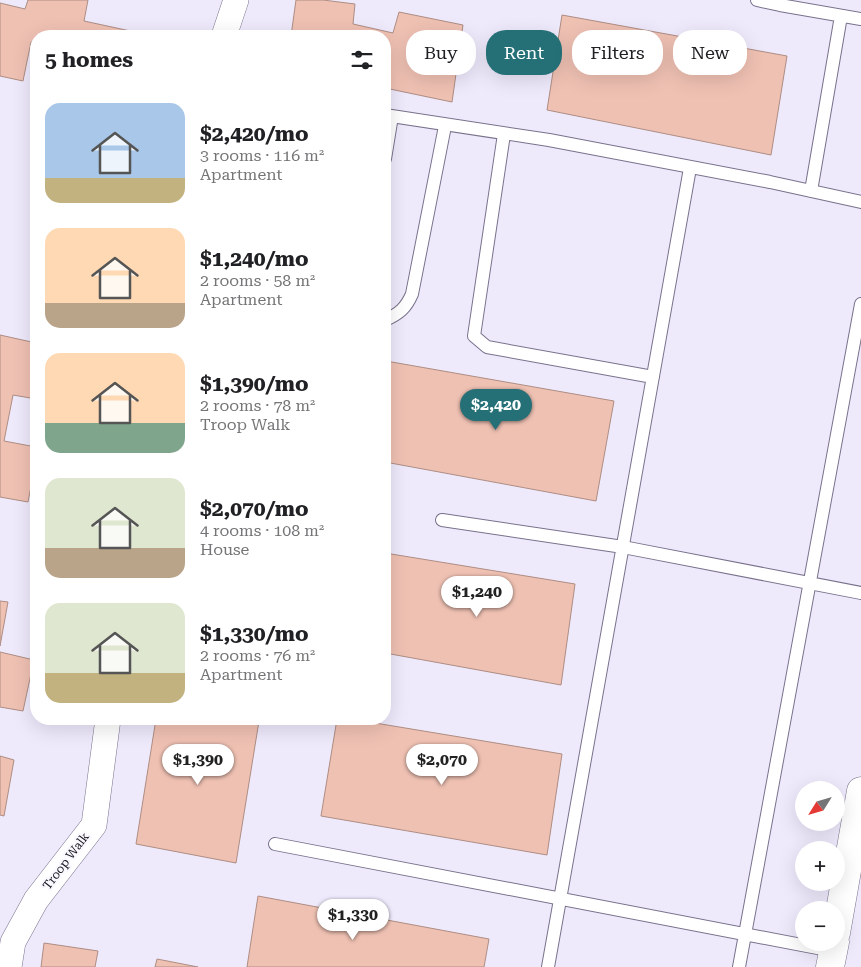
<!DOCTYPE html>
<meta charset="utf-8">
<style>
:root{--surface:#fff;--page:#f2f2f2;--text:#202124;--muted:#757577;--accent:#256f77}
body{margin:0;font-family:"Roboto Serif",serif;background:var(--page);color:var(--text);height:100vh;display:flex;flex-direction:column;font-size:19px;white-space:nowrap}
*{box-sizing:border-box;margin:0}
p{font-size:16px;color:var(--muted)}
.icon{flex:none;width:28px;height:28px;fill:none;stroke:currentColor;stroke-width:2;stroke-linecap:round;stroke-linejoin:round}
.map{position:relative;flex:1;overflow:hidden}
.drawer{position:absolute;left:30px;top:30px;width:361px;height:695px;display:flex;flex-direction:column;background:var(--surface);border-radius:20px;box-shadow:0 5px 20px #0002}
.drawer>*{flex:none}
.top-card{position:absolute;left:406px;top:30px;width:379px;height:45px;display:flex;gap:10px}
.needle{width:32px;rotate:233deg}
.buttons{position:absolute;left:795px;top:781px;display:grid;gap:10px}
.buttons a{display:grid;place-items:center;width:50px;height:50px;border-radius:50%;background:var(--surface);box-shadow:0 5px 20px #0002;font-size:25px}
.price{position:absolute;translate:-50% -42px;padding:0 11px;border-radius:18px;background:#fff;color:#222;font-size:16px;line-height:32px;filter:drop-shadow(0 1px 2px #0008)}
.price::after{content:'';position:absolute;left:50%;top:30px;width:15px;height:11px;margin-left:-8px;background:inherit;clip-path:polygon(0 0,100% 0,50% 100%)}
.price.active{background:var(--accent);color:#fff}
ul{padding:0;list-style:none}
li{display:flex;align-items:center;gap:15px;height:125px;padding:0 15px}
li span{display:grid;place-items:center;flex:none;width:140px;height:100px;border-radius:15px;color:#555}
li>.icon{margin-inline-start:auto}
span .icon{width:60px;height:60px;fill:#fffc;stroke-width:1}
li b{font-size:21px}
h2{display:flex;justify-content:space-between;align-items:center;height:60px;padding:0 15px;font-size:21px}
.tag{padding:0 18px;border-radius:20px;background:var(--surface);box-shadow:0 5px 20px #0002;font-size:18px;line-height:45px}
.tag.active{background:var(--accent);color:#fff}
.map>svg:first-child{display:block}
.building{fill:#efc1b3;stroke:#ae8d83}
.lines{fill:none;stroke-linecap:round;stroke-linejoin:round}
.lane-casing{stroke:#7a718c;stroke-width:14}
.street-casing{stroke:#7a718c;stroke-width:26}
.secondary-casing{stroke:#7a718c;stroke-width:29}
.lane{stroke:#fff;stroke-width:12}
.street{stroke:#fff;stroke-width:25}
.secondary{stroke:#fff;stroke-width:28}
.labels{text-anchor:middle;dominant-baseline:central;stroke-width:4.5;stroke-linejoin:round;paint-order:stroke}
.street-label{font-size:12px;fill:#18151f;stroke:#faf8ff}
</style>
<div class="map">
<svg width="861" height="967" viewBox="0 0 861 967">
<rect width="100%" height="100%" fill="#eee9fb"/>
<path class="building" d="M28 0H88L84 21 135 32 134 36H36V43L31 42 23 81 0 76V3L25 9Z
M296 0H323L355 4 353 24 393 33 399 12 463 25 452 102 385 88V36H291Z
M562 15 787 56 771 155 547 110Z
M0 335 36 343V399L13 395 4 441 36 447V461L28 502 0 497Z
M386 361 614 401 596 501 385 462Z
M385 553 575 584 561 685 385 653Z
M0 601 8 602 0 646Z
M0 652 34 660 23 711 0 707Z
M156 719H248L259 721 236 863 136 844Z
M337 719H351L562 754 547 855 321 816Z
M0 756 14 760 4 816 0 815Z
M258 896 489 939 484 967H247Z
M44 943 98 951 95 967H41Z
M157 959 198 967H155Z"/>
<g class="lines">
<g class="lane-casing">
<path id="lane" d="M757 0 780 5V0
M780 5 861 19
M385 115 549 140 770 182 861 202
M504 134 474 336 487 347 653 377
M385 159 392 116
M811 191 841 16
M385 320C399 314 406 308 412 294L445 126
M442 520 623 547 861 593
M275 844 833 951
M548 967 690 168
M739 967 861 304"/>
</g>
<g class="street-casing">
<path id="street" d="M224 36 236 0
M9 967 13 942 36 900 94 825 108 719"/>
</g>
<g class="secondary-casing">
<path id="secondary" d="M836 933 861 791
M830 967 835 942"/>
</g>
<use href="#lane" class="lane"/>
<use href="#street" class="street"/>
<use href="#secondary" class="secondary"/>
</g>
<g class="labels">
<g class="street-label">
<text transform="translate(66 861) rotate(-53)">Troop Walk</text>
</g>
</g>
</svg>
<div class="buttons">
<a><svg class="needle" viewBox="-14 -14 28 28"><path d="M0-13l5 13h-10z" fill="#e53935"/><path d="M0 13l5-13h-10z" fill="#757577"/></svg></a>
<a>+</a>
<a>−</a>
</div>
<b class="price active" style="left:496px;top:431px">$2,420</b>
<b class="price" style="left:477px;top:618px">$1,240</b>
<b class="price" style="left:198px;top:786px">$1,390</b>
<b class="price" style="left:442px;top:786px">$2,070</b>
<b class="price" style="left:353px;top:941px">$1,330</b>
<div class="top-card">
<a class="tag">Buy</a>
<a class="tag active">Rent</a>
<a class="tag">Filters</a>
<a class="tag">New</a>
</div>
<section class="drawer">
<h2>5 homes<svg class="icon" aria-label="filters" viewBox="0 0 24 24"><path d="M4 7h16M4 17h16"/><circle cx="9" cy="7" r="2"/><circle cx="15" cy="17" r="2"/></svg></h2>
<ul>
<li><span style="background:linear-gradient(#a9c7e8 75%,#c2b280 0)"><svg class="icon" aria-label="home" viewBox="0 0 24 24"><path d="M3 11l9-7 9 7M6 9v11h12V9"/></svg></span><div><b>$2,420/mo</b><p>3 rooms · 116 m²</p><p>Apartment</p></div></li>
<li><span style="background:linear-gradient(#ffd9b3 75%,#b9a48a 0)"><svg class="icon" aria-label="home" viewBox="0 0 24 24"><path d="M3 11l9-7 9 7M6 9v11h12V9"/></svg></span><div><b>$1,240/mo</b><p>2 rooms · 58 m²</p><p>Apartment</p></div></li>
<li><span style="background:linear-gradient(#ffd9b3 70%,#7fa58c 0)"><svg class="icon" aria-label="home" viewBox="0 0 24 24"><path d="M3 11l9-7 9 7M6 9v11h12V9"/></svg></span><div><b>$1,390/mo</b><p>2 rooms · 78 m²</p><p>Troop Walk</p></div></li>
<li><span style="background:linear-gradient(#dfe7d0 70%,#b9a48a 0)"><svg class="icon" aria-label="home" viewBox="0 0 24 24"><path d="M3 11l9-7 9 7M6 9v11h12V9"/></svg></span><div><b>$2,070/mo</b><p>4 rooms · 108 m²</p><p>House</p></div></li>
<li><span style="background:linear-gradient(#dfe7d0 70%,#c2b280 0)"><svg class="icon" aria-label="home" viewBox="0 0 24 24"><path d="M3 11l9-7 9 7M6 9v11h12V9"/></svg></span><div><b>$1,330/mo</b><p>2 rooms · 76 m²</p><p>Apartment</p></div></li>
</ul>
</section>
</div>
